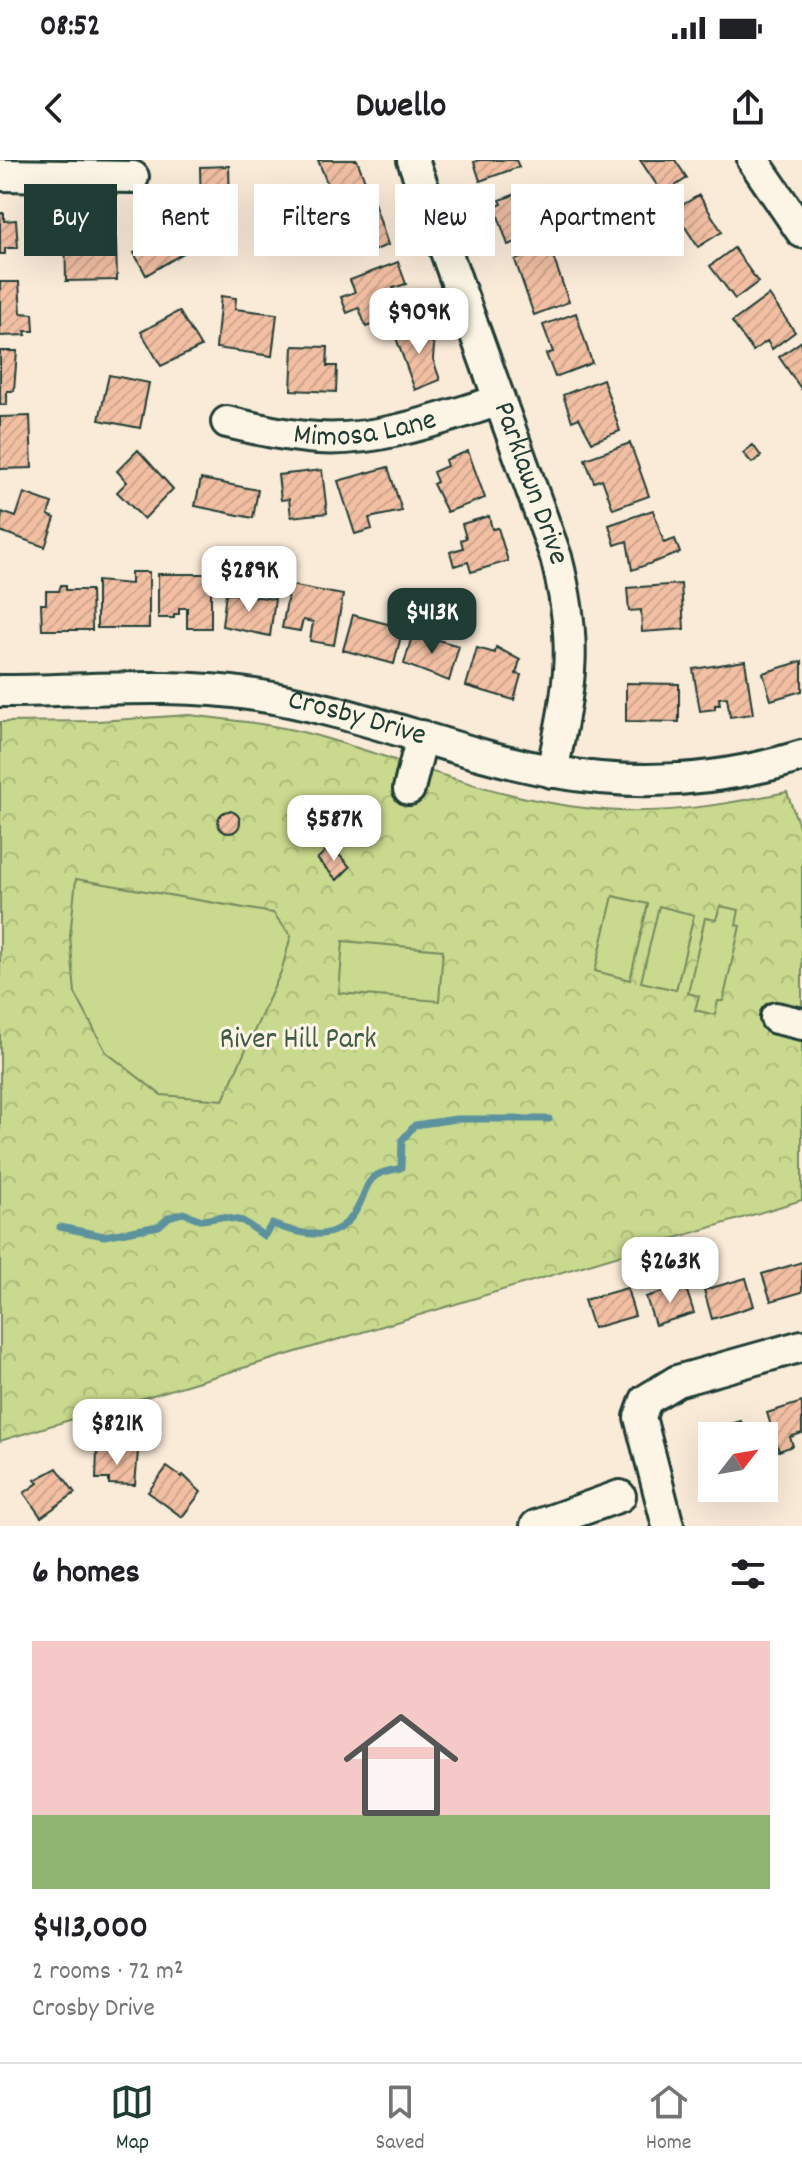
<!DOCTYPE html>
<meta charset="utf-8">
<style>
:root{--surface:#fff;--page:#f2f2f2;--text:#202124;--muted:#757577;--line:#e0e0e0;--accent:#1f3d34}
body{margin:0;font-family:Dekko,sans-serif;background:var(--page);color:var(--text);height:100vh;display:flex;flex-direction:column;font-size:30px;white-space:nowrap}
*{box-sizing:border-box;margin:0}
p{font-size:26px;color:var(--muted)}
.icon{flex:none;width:44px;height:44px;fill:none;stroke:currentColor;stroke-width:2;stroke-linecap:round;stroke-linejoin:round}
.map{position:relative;height:1366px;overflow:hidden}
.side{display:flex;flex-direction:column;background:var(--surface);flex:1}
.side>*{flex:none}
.guide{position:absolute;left:24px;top:24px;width:754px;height:72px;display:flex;gap:16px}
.needle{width:52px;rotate:59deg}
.buttons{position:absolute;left:698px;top:1262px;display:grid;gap:16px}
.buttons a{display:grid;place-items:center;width:80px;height:80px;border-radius:0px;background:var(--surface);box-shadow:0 8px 32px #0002;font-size:40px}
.price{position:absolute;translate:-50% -68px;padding:0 18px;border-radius:16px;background:#fff;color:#222;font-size:26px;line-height:52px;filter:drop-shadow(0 2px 4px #0008)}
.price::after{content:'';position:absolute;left:50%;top:48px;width:24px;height:18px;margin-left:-12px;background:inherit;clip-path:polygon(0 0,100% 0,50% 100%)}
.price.on{background:var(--accent);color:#fff}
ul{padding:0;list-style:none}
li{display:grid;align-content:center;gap:16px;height:424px;padding:0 32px}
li+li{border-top:2px solid var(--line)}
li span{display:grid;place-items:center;height:248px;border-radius:0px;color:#555}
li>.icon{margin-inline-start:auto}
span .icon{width:144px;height:144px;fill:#fffc;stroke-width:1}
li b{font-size:34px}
h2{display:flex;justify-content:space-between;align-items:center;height:96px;padding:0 32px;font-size:34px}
.chip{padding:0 28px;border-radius:0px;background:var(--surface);box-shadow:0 8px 32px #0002;font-size:28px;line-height:72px}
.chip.on{background:var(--accent);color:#fff}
.status{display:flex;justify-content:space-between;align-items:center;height:56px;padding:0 40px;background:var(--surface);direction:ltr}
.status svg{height:22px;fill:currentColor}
header{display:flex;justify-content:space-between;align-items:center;height:104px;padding:0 32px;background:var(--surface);font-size:36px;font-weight:700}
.tab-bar{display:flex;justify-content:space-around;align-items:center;height:112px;border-top:2px solid var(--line);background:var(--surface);font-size:22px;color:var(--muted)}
.tab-bar a{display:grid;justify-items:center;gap:4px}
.tab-bar .on{color:var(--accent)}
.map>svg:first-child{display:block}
.park{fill:url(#park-crowns);stroke:#748b60;stroke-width:2}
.garden{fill:#c9d98d;stroke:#748b60;stroke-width:2}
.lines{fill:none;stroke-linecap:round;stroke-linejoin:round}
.stream{stroke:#5b929e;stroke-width:7}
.building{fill:url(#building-hatch);stroke:#1f3d34;stroke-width:2}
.minor-casing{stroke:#1f3d34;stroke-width:36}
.minor{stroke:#fcf5e5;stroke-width:30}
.labels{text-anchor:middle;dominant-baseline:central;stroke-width:6;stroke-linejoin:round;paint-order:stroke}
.street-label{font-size:30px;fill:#1f3d34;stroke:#fcf5e5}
.park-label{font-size:30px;fill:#415c46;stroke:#fcf5e5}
</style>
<div class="status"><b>08:52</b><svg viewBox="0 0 49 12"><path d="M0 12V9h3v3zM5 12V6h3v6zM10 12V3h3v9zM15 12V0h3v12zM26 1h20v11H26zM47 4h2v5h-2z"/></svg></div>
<header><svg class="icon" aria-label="back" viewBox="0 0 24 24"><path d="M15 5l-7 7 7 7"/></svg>Dwello<svg class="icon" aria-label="share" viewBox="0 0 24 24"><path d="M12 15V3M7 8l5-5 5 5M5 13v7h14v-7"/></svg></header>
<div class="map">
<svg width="802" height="1366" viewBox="0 0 802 1366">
<defs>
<pattern id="park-crowns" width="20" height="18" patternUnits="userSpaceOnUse" patternTransform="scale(2)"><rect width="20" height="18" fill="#c9d98d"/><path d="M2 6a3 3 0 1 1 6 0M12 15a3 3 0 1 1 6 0" fill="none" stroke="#acbb7a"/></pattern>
<pattern id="building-hatch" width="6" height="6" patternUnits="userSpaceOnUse" patternTransform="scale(2)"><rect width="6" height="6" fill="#f2bfa3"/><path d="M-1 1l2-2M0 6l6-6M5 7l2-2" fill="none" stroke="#cfa58d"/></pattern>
</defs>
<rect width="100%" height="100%" fill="#faead8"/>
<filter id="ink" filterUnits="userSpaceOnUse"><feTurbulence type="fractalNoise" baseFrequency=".0125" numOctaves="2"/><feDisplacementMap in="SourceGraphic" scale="16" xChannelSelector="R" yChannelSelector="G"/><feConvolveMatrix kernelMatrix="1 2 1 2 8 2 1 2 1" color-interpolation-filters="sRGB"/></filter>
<g filter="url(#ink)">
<path class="park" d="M189 555C231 560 274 564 314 575 414 603 515 647 620 651 678 653 731 643 787 632L802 675V1040L0 1281V562L98 561Z"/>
<path class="garden" d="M76 719 273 753 291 776 281 812 223 940 161 935 106 892 75 833 70 776Z
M613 736 648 744 630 820 595 811Z
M659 746 694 755 676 830 641 822Z
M720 746 739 750 736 765 740 766 723 841H718L715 855 695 850 699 836 688 833 705 758 716 760Z
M343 781 443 790 439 841 339 833Z"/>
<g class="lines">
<path class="stream" d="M60 1067 104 1076 159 1066 169 1057 183 1053 202 1060 222 1057 243 1061 264 1076 272 1064C309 1078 342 1084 361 1041 365 1031 368 1020 377 1015 384 1011 394 1010 401 1008L402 980 415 965 456 959H549"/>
</g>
<path class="building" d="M318 0H357L365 21 331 33Z
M478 0H516L519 7 480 21 474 2Z
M640 0H675L687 18 663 34Z
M229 6 230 47H201L200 7Z
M532 28 548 71 508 85 495 47 502 44 500 40Z
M699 35 722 72 698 87 674 50Z
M372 36 388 85 358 97 347 78 352 76 341 47Z
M0 53H4V61L16 60 18 88H5V94H0Z
M65 67H87V81L116 80 117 120 66 121Z
M188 67 197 85 146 115 134 93Z
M550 88 569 142 534 155 515 100Z
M734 88 758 122 735 139 710 106Z
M398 102 406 124 393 128 403 154 366 167 359 148 347 153 341 137 355 132 350 120Z
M0 122H19L21 153 33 154 34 171H25L26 175 0 176Z
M769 135 795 172 772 189 767 181 753 191 732 162Z
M221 136 236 138 235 149 277 154 272 196 216 188Z
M179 151 201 187 161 206 141 172Z
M576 153 592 203 555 217 546 194 553 192 543 165Z
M424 165 434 186 433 199 440 220 415 230 395 175Z
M802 181V230L779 197Z
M293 186 328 187 327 206H337L336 232 291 230Z
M0 191H17L14 231H7V245H0Z
M109 215 149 223 140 268 99 260Z
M603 219 620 271 592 282 579 258 572 261 563 235Z
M30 256 32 308 0 309V257Z
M630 283 649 336 613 349 602 319 594 322 585 299Z
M753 285 761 296 752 303 743 293Z
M138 290 173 329 144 359 117 332 127 322 117 311Z
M468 291 485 338 447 352 433 324 437 322 433 312 447 306 445 300Z
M388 307 402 351 369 358 372 369 355 374 338 321Z
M322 310 327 353 291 357 289 339 281 340 278 315Z
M201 319 258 330 253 358 195 346Z
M24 333 52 343 48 355 55 358 45 387 0 371 2 352 16 357Z
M653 350 664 383 675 379 680 393 632 410 627 381 615 385 609 365Z
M489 356 492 369 498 368 508 401 471 412 468 402 454 406 450 392 463 388 461 380 466 378 462 364Z
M131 412H149V468H97V421L131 424Z
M158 414H211V468H187V448H179V454H174V458H158Z
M681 424 684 469 642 472 641 450 629 451 627 428Z
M61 425H66V430H91L92 470H42L41 444H46V431H59Z
M290 425 343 435 334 485 310 481 313 462 303 460 300 471 282 468Z
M226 433 275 439 270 476 222 466Z
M353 455 403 468 394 504 343 490Z
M413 473 459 486 449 521 404 504Z
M496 487 520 500 516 514 521 515 514 540 466 526 477 488 495 493Z
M745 501 753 554 730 557 727 537 719 538 720 545H715V549L700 551 693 509Z
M802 501V531L771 540 763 513Z
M626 523 679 524V562L626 561Z
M218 662a11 11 0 1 1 22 0a11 11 0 1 1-22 0Z
M331 686 350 707 337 720 317 699Z
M802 1102V1132L771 1141 762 1114Z
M746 1118 754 1146 712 1159 704 1130Z
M685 1125 694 1153 655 1165 646 1137Z
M627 1128 635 1156 593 1168 584 1140Z
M802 1242V1273L790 1277 793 1286 779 1291 767 1253Z
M741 1261 746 1276H712V1299L707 1301 700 1273Z
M97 1290 138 1291 135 1325 109 1324V1319H96Z
M167 1307 181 1317 183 1315 201 1332 182 1357 148 1332Z
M57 1308 75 1333 41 1357 24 1333 38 1323 35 1320Z"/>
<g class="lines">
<g class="minor-casing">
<g id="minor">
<path id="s1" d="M413 0 556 397C579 486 570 524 552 612"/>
<path d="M753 0 802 72"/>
<path d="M0 15 133 17"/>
<path id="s2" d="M227 262C257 269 287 276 318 278 378 282 442 258 498 241"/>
<path id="s3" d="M0 531C84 531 172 522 255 535 358 550 454 594 556 612 639 627 721 621 802 596"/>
<path d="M409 629 422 576"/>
<path d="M776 858 802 864"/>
<path d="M536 1366 620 1336"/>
<path d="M668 1366 640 1257 646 1240 677 1221 802 1186"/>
</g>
</g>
<use href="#minor" class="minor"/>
</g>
</g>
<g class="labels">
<g class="street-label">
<text stroke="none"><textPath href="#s2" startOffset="140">Mimosa Lane</textPath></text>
<text stroke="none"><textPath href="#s1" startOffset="344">Parklawn Drive</textPath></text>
<text stroke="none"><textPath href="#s3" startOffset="360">Crosby Drive</textPath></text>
</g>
<g class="park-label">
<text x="298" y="881">River Hill Park</text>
</g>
</g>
</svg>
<div class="buttons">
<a><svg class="needle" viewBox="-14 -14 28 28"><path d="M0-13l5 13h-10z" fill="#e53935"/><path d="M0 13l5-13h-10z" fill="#757577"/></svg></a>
</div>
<b class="price" style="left:419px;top:196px">$909K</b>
<b class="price" style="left:249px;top:454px">$289K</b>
<b class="price on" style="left:432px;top:496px">$413K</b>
<b class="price" style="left:334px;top:703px">$587K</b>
<b class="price" style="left:670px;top:1145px">$263K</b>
<b class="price" style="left:117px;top:1307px">$821K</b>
<div class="guide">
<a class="chip on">Buy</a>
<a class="chip">Rent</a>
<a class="chip">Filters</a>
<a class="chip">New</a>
<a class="chip">Apartment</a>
</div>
</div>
<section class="side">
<h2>6 homes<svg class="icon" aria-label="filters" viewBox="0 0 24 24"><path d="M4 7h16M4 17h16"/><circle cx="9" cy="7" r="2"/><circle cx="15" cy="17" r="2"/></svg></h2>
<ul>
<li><span style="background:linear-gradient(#f6c9c9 70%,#8fb573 0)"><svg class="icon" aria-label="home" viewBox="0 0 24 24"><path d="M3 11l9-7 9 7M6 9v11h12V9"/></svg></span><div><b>$413,000</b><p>2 rooms · 72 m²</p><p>Crosby Drive</p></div></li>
</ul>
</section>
<nav class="tab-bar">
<a class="on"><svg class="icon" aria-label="map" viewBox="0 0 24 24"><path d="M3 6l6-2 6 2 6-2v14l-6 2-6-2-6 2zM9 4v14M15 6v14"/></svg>Map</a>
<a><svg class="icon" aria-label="saved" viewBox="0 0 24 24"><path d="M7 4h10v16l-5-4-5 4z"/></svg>Saved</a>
<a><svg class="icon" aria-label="home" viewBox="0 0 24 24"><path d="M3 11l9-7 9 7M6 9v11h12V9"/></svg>Home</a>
</nav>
